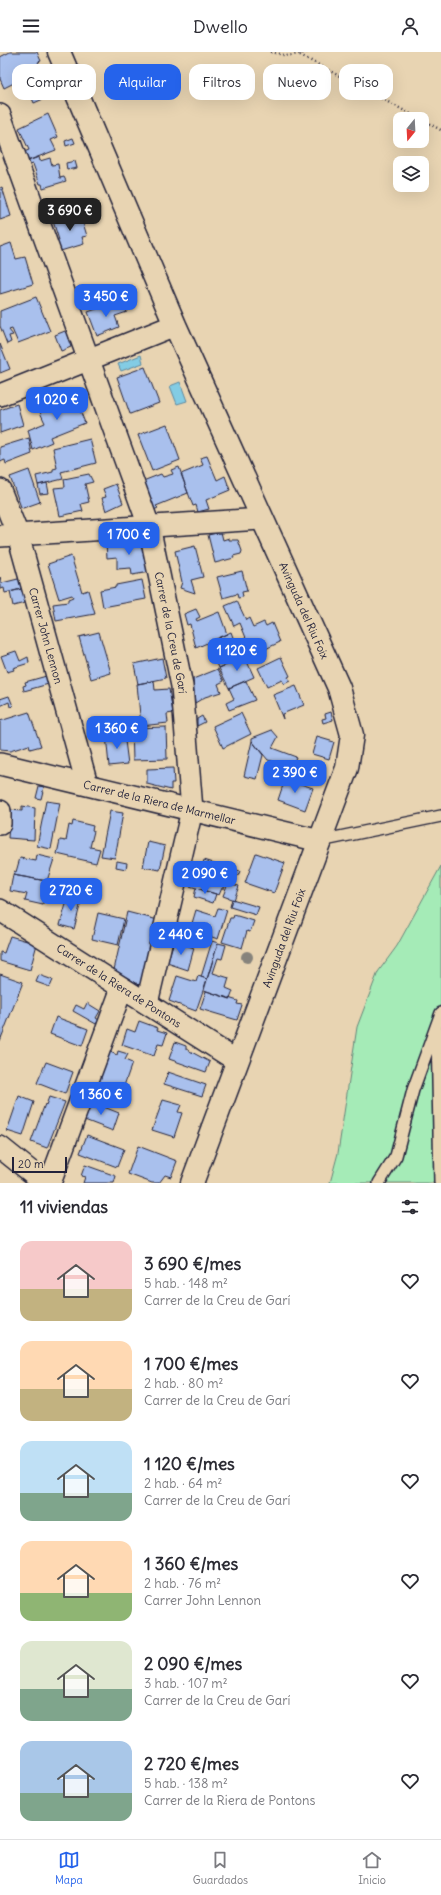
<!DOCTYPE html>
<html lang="es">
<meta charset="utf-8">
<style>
:root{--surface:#fff;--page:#f7f7f7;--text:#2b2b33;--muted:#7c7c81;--line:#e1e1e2;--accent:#2563eb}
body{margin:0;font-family:Delius,sans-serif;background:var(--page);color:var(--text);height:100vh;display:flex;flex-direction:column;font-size:15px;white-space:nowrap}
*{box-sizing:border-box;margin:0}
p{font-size:13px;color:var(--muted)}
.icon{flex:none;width:22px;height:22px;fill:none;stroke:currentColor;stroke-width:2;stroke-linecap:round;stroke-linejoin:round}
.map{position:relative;height:1131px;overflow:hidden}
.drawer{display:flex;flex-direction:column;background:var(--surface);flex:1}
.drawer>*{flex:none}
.guide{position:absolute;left:12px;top:12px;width:417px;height:36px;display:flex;gap:8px}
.needle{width:26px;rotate:198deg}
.tools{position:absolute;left:393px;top:60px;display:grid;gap:8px}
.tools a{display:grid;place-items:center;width:36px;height:36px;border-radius:8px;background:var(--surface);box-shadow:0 4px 16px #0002;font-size:20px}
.scale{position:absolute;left:12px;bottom:10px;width:55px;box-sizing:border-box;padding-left:4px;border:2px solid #22223b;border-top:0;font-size:11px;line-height:14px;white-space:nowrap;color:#22223b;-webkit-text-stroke:3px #e8d4b2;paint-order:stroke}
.price{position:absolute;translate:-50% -34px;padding:0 9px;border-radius:8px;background:var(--accent);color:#fff;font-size:13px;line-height:26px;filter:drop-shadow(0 1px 2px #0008)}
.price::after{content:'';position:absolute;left:50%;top:24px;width:12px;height:9px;margin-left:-6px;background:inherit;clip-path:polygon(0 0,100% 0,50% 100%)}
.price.selected{background:#222;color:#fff}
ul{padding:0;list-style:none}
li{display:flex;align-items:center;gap:12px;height:100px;padding:0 20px}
li span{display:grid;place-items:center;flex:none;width:112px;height:80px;border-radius:12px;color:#555}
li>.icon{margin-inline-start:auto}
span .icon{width:48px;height:48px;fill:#fffc;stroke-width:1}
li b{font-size:17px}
h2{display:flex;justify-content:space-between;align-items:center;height:48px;padding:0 20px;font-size:17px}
.chip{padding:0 14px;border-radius:12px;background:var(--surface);box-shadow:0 4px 16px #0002;font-size:14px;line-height:36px}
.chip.selected{background:var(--accent);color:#fff}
header{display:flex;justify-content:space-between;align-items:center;height:52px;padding:0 20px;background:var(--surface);font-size:18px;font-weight:600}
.menu{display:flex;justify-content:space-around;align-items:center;height:56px;border-top:1px solid var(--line);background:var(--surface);font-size:11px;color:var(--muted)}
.menu a{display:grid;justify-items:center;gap:2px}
.menu .selected{color:var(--accent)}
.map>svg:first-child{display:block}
.green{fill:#a5ebb7;stroke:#648679}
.water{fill:#83cce4;stroke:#5c88a0}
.building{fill:#a9c0ed;stroke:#22223b}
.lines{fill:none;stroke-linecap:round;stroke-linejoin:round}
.lane-casing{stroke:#22223b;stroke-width:14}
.street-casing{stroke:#22223b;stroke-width:24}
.secondary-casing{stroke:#22223b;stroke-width:25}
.path{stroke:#22223b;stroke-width:2.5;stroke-dasharray:1 3;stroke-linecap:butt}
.lane{stroke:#e8d4b2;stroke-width:11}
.street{stroke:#e8d4b2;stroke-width:21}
.secondary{stroke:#e8d4b2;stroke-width:22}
.tree{fill:#86837b}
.labels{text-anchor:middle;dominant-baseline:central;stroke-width:3;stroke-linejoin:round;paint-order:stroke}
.street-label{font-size:11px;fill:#22223b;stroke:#e8d4b2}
</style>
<header><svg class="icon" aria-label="menu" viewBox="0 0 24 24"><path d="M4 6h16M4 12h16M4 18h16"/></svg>Dwello<svg class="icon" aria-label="person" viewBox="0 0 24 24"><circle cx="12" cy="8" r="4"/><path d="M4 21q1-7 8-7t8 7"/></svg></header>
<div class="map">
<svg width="441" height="1131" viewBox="0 0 441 1131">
<rect width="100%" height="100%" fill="#e8d4b2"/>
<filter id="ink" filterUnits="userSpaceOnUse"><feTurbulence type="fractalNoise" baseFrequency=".025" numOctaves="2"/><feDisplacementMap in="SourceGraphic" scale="8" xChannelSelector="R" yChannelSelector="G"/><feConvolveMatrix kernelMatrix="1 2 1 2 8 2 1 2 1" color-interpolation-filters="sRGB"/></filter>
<g filter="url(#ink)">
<path class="green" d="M441 814V1131H330L338 1101 357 975 378 920 397 894Z"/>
<path class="water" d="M141 303 143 311 121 319 118 312Z
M180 330 187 349 177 352 170 334Z"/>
<path class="building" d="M10 0H37L41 9 38 10 42 17 4 36 0 27V5Z
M52 29 57 41 34 51 29 39Z
M48 62 58 85 51 88 56 98 27 109 24 100 29 98 19 76Z
M73 86 75 91 66 94 65 89Z
M39 105 40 109 50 106 52 113 58 112 60 126 64 125 66 129 43 136 42 132H40L33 112 30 113 28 109Z
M75 109 77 116 67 118 66 111Z
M2 135 11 164 0 168V136Z
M80 161 87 184 82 185 84 192 57 200 54 189 59 188 53 169Z
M11 191 16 207 25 205 33 232 0 242V195Z
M36 245 50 279 18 291 12 277 9 278 13 283 9 284 11 290 7 292 0 274V259Z
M110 252 112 256 124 252 127 260 115 264 119 275 97 284 88 260Z
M65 279 71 295 61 299 55 283Z
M0 292 10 317 0 321Z
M145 315 159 351 130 362 117 325Z
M72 341 77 343 79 346 78 353 85 371 50 385 52 390 33 398 28 378 45 371 39 358 65 348 68 342Z
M17 352 23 373 0 381V358Z
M167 372 180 408 152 419 138 383Z
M29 386 32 402 6 412 5 408 0 410V395Z
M90 387 96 411 61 420 63 427 38 433 36 424 53 420V417L57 416 53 396Z
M207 404 217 428 225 424 230 438 206 448 209 457 198 460 196 453 193 454 181 422 203 413 200 406Z
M179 415 188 441 156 454 158 456 154 458 143 429 161 422 163 425 173 422 171 418Z
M29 418 40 450 23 456 21 455 10 425Z
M89 422 93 430 85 432 89 450 81 452 83 459 60 464 54 436 65 435 64 427Z
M47 431 49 441 40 442 38 433Z
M116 432 123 451 106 459 102 446 106 445 103 437Z
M221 480 223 488 229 486V488H238L242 499 241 502 233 504 234 506 215 511 208 483Z
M138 488V492L144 491 150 520 132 523 131 516 117 517V505L107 506 106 490Z
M195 494 203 525 191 528 195 541 180 536 182 530 175 499Z
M71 504 82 540 88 538 95 562 56 569 53 552 68 550V547L73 545 72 543 59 547 48 512Z
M242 519 247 539 242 540 243 545 238 546 237 542 223 546 217 525Z
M0 525 2 531 22 526 25 536 5 541 4 536 0 537Z
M142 528 146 547 103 555 100 538 116 535V533Z
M25 536 29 550 13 554 10 540Z
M237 549 246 568 249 566 253 575 264 570 266 574 272 571 280 590 253 603 240 571 234 574 225 554Z
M196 557 200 565 196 567 197 569 219 560 227 582 196 596 190 572 187 573 184 562Z
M99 580 111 621 91 627 79 585Z
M231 580 241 607 219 616 217 611 222 609 213 588Z
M16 599 20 609 28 605 29 611 13 616 14 618 7 620 1 604Z
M245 605 254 625 229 636 219 616Z
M281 605 290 624 288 625 290 629 284 632 282 628 267 635 258 616Z
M162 606 166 626 138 632 134 612Z
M218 617 224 629 218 632 221 640 205 645 195 651 193 627Z
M50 623 52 631 24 639 23 634 26 633 25 630Z
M154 629 155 638 169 637 173 661 167 662 168 671 141 674 137 632Z
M246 629 255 648 229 658 226 651 234 647 229 636Z
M296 634 304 653 282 662 283 667 273 643Z
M9 644 13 654 10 655 9 650 0 654V647Z
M29 660 41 694 30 697 29 693 10 699 0 698V669Z
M331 660 333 668 323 671 322 667 326 666 325 662Z
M241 661 251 682 223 696 213 674Z
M202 664 205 670 197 674V667Z
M166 675 167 707 133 708 132 676Z
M272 678 278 685 272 696 296 705 292 715 268 708 252 689V686Z
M124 681 128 712 109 714 106 683Z
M317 685 334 690 329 707 312 702Z
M252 689 263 703 257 727 244 724Z
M271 709 286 713 284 719 269 715Z
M173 716 174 731H171V738L147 732V717Z
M285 727 313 736 305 758 278 748Z
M39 734 44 735 41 747 36 746Z
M46 749 60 751 51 797 37 794Z
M22 754 35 756 34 788 8 786 10 758 22 759Z
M110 759 123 761 115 806 101 804Z
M73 769 93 774 92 778 94 779 90 795 100 797 96 811 57 802 60 788 66 789 69 773 72 774Z
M148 790 165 794 160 818 143 815Z
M256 801 285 811 274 841 245 831Z
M37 803 54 807 47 829 13 823 14 819 16 820 20 806 36 809Z
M204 808 240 819 238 824 229 821 224 836H222L219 843 183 832 185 821 199 825Z
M117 809 127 811 126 817 116 815Z
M13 823 46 829 43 853 25 849 27 842 10 839Z
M228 831 239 834 234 848 223 844Z
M196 836 216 842 213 851 194 845Z
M69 842 82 846 74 877 60 873Z
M232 847 259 855 256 863 230 855Z
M218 856 227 858 218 887 190 878 196 858 215 864Z
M127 860 158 868 141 934 114 918Z
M98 861 124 867 118 893 92 887Z
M234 863 254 869 250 880 247 879 242 896 222 890 230 866H233Z
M10 884 37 892 30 918 0 909V900L4 901Z
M174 889 194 896 188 918 167 911Z
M212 889 218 891 207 927 201 925Z
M218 891 226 893 222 907 218 906 213 921 229 926 226 936 233 939 230 947 204 938Z
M0 922 23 930 0 989Z
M39 923 53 928 50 935 36 930Z
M177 924 196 930 198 924 207 927 196 959 169 949Z
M206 939 238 949 237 952 242 953 237 968 200 957Z
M87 951 100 959 96 966 99 968 96 972 73 959 76 953 84 957Z
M56 965 88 977 82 994 50 982Z
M139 969 158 976 157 978 167 981 163 993 158 992 154 1004 122 993 127 977 135 980Z
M175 990 186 994V997L210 1010 206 1020 169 1007Z
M108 999 117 1003 118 999 128 1002 125 1008 132 1011 119 1048 106 1044 107 1037 95 1033Z
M46 1010 73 1020 65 1042 37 1031Z
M168 1020 206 1033 202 1044 164 1032Z
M19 1044 34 1050 23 1084 7 1079Z
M49 1045 65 1050 47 1096 31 1090 45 1052 46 1053Z
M163 1048 181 1053 178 1060 182 1061 174 1085 152 1078Z
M89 1049 119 1061 113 1079 82 1067Z
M87 1083 124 1097 117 1115 80 1101Z
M138 1094 177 1109 171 1125 165 1123 159 1131H152L128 1122Z
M85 1113 116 1124 114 1131H83L85 1125 81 1124Z"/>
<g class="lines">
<g class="lane-casing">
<path id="lane" d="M320 789 441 764
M437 978 440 1131
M379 1131 396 1104 413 1038 441 961"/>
</g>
<g class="street-casing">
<g id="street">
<path id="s1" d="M0 63 149 474 182 634 192 758 147 951"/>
<path d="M0 343 175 273"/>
<path id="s2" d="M0 438 18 483 87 732"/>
<path d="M0 484 262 467"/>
<path id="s3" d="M0 712 320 789"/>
<path d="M0 759V772"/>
<path id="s4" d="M0 858 237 1009"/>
<path d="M0 1095 45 1131"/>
<path d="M50 1131 122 936"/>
</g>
</g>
<g class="secondary-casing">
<g id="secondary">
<path id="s5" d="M59 0 175 273 339 636 352 683 347 716 192 1131"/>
</g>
</g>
<path class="path" d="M271 0 288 4 308 0
M300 3 420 67
M422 68 441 78"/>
<use href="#lane" class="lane"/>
<use href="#street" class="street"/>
<use href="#secondary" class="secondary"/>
</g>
<circle class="tree" cx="247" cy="905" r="6"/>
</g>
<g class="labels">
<g class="street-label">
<text stroke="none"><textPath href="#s5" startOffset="610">Avinguda del Riu Foix</textPath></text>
<text stroke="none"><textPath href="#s1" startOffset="546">Carrer de la Creu de Garí</textPath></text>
<text stroke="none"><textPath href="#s2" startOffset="153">Carrer John Lennon</textPath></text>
<text stroke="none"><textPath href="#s3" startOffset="164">Carrer de la Riera de Marmellar</textPath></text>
<text transform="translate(284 886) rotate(-70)">Avinguda del Riu Foix</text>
<text stroke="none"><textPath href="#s4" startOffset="141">Carrer de la Riera de Pontons</textPath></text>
</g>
</g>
</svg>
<div class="tools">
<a><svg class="needle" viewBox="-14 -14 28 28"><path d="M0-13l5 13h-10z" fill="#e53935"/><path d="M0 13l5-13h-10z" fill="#7c7c81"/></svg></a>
<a><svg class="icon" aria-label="layers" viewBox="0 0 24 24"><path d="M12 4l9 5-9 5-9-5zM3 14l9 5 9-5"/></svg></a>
</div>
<div class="scale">20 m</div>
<b class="price selected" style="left:70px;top:180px">3 690 €</b>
<b class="price" style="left:106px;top:266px">3 450 €</b>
<b class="price" style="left:57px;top:369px">1 020 €</b>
<b class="price" style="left:129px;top:504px">1 700 €</b>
<b class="price" style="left:237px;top:620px">1 120 €</b>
<b class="price" style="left:117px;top:698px">1 360 €</b>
<b class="price" style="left:295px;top:742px">2 390 €</b>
<b class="price" style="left:205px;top:843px">2 090 €</b>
<b class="price" style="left:71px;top:860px">2 720 €</b>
<b class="price" style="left:181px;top:904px">2 440 €</b>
<b class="price" style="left:101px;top:1064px">1 360 €</b>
<div class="guide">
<a class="chip">Comprar</a>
<a class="chip selected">Alquilar</a>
<a class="chip">Filtros</a>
<a class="chip">Nuevo</a>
<a class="chip">Piso</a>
</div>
</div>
<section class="drawer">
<h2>11 viviendas<svg class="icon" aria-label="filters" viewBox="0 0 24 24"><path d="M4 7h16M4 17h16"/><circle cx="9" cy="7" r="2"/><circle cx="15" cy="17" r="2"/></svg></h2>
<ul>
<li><span style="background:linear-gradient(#f6c9c9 60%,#c2b280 0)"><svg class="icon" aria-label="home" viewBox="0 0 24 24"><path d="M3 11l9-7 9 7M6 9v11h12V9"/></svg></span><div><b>3 690 €/mes</b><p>5 hab. · 148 m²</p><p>Carrer de la Creu de Garí</p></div><svg class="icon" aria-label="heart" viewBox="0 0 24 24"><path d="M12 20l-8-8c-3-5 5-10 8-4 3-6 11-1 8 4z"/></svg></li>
<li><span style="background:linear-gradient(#ffd9b3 60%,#c2b280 0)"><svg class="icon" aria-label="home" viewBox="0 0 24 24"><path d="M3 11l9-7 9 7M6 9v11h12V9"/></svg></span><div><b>1 700 €/mes</b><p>2 hab. · 80 m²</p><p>Carrer de la Creu de Garí</p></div><svg class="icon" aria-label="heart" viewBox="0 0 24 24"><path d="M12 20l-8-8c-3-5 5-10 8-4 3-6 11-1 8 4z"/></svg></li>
<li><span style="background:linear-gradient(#bfe0f5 65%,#7fa58c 0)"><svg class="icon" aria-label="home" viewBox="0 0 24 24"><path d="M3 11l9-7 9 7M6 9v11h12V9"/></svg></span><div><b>1 120 €/mes</b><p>2 hab. · 64 m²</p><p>Carrer de la Creu de Garí</p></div><svg class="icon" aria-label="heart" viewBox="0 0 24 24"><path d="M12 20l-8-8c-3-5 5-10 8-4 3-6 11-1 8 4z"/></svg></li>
<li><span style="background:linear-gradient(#ffd9b3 65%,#8fb573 0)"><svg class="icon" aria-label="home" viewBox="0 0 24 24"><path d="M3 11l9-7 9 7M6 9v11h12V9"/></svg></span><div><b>1 360 €/mes</b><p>2 hab. · 76 m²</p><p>Carrer John Lennon</p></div><svg class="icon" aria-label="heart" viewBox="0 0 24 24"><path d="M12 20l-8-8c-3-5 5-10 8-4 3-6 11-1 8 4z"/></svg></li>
<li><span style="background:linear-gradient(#dfe7d0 60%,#7fa58c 0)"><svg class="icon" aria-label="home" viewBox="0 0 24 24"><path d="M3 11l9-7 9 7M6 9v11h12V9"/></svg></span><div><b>2 090 €/mes</b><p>3 hab. · 107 m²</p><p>Carrer de la Creu de Garí</p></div><svg class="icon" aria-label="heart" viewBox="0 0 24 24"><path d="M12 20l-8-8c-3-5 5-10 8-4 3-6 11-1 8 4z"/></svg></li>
<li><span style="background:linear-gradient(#a9c7e8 65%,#7fa58c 0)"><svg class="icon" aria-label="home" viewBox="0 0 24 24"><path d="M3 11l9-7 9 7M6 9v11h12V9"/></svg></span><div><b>2 720 €/mes</b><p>5 hab. · 138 m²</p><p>Carrer de la Riera de Pontons</p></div><svg class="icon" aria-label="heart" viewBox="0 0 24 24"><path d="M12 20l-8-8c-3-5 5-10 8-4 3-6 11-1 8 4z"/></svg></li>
</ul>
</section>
<nav class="menu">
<a class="selected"><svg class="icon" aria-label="map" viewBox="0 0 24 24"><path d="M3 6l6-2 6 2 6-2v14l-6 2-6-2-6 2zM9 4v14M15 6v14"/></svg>Mapa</a>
<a><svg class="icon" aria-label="saved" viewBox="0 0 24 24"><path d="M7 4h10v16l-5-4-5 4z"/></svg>Guardados</a>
<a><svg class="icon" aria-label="home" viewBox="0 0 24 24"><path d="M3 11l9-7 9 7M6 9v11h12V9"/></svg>Inicio</a>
</nav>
